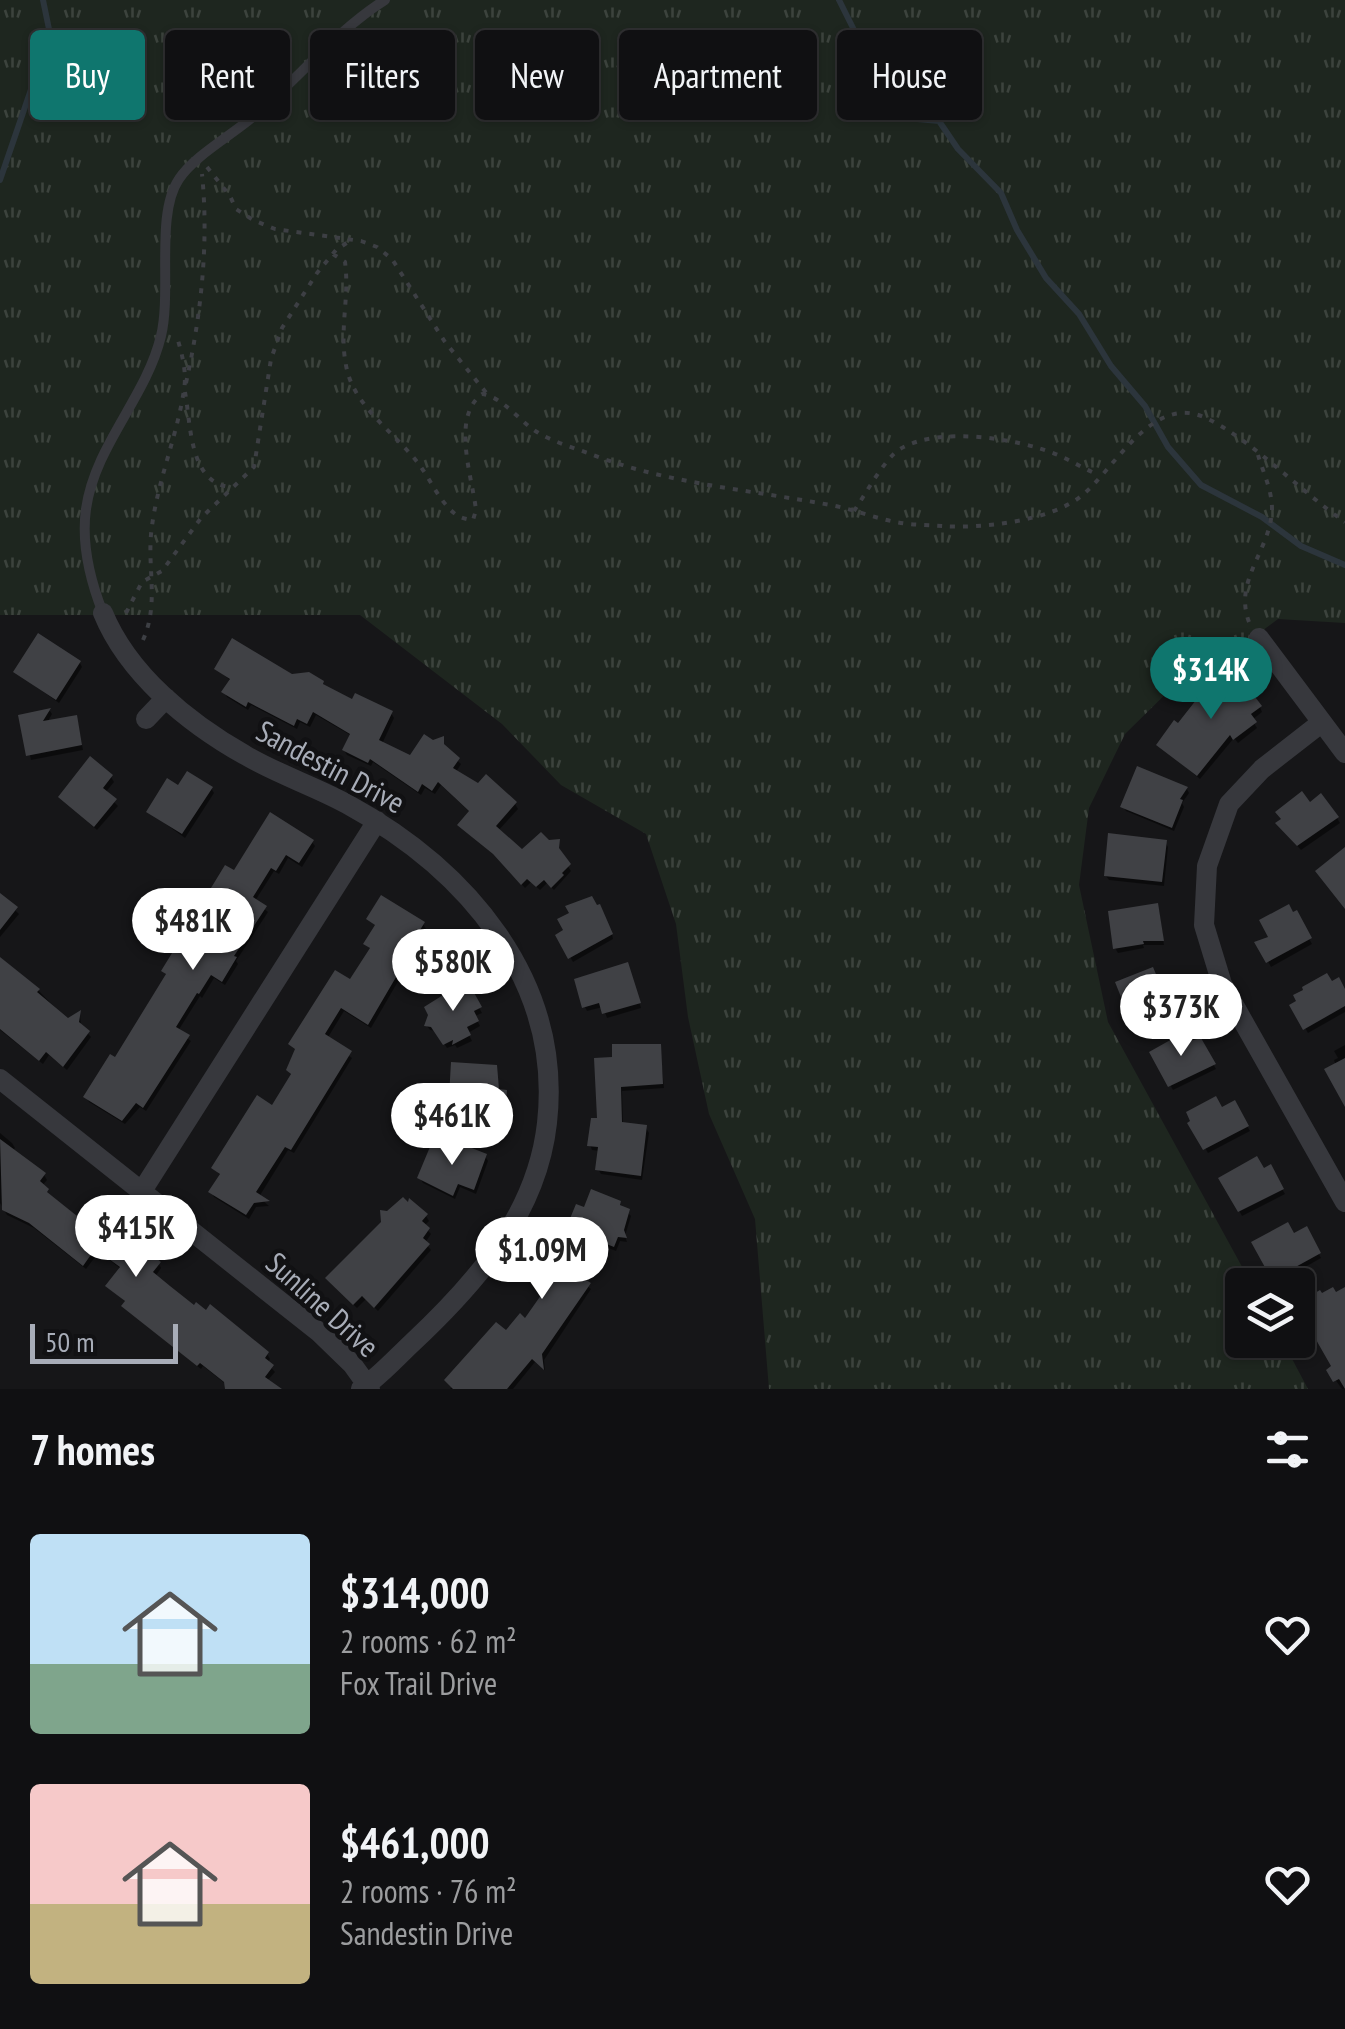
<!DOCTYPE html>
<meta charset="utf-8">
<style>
:root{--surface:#101012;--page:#19191b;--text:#f1f3f6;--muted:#9c9d9f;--line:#303032;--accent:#0f766e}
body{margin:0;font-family:"PT Sans Narrow",sans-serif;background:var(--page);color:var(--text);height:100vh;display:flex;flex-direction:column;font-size:38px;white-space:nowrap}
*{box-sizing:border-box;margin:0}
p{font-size:32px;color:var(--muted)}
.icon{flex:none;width:55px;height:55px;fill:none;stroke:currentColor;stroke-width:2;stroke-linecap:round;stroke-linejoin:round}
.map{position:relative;height:1389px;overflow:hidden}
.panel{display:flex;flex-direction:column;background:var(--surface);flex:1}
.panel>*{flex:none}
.hud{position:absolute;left:30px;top:30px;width:1285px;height:90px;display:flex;gap:20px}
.buttons{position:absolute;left:1225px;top:1268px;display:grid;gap:20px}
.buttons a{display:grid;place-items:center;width:90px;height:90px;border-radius:10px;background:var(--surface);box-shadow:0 2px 8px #0004,0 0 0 2px var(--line);font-size:50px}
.scale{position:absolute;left:30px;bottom:25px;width:148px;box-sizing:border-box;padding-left:10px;border:5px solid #a8adb8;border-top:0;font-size:28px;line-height:35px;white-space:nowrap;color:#a8adb8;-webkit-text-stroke:8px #111113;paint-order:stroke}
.price{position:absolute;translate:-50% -85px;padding:0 22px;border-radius:35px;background:#fff;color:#222;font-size:32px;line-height:65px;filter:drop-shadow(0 2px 5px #0008)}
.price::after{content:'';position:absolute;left:50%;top:60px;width:30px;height:22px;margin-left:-15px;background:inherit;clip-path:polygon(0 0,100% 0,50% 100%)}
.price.on{background:var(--accent);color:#fff}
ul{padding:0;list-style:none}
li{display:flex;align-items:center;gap:30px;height:250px;padding:0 30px}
li span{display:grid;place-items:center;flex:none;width:280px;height:200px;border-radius:10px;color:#555}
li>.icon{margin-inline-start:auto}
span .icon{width:120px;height:120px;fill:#fffc;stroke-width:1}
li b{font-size:42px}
h2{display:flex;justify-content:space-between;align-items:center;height:120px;padding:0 30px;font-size:42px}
.chip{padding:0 35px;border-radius:10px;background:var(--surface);box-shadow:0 2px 8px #0004,0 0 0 2px var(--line);font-size:35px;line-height:90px}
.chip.on{background:var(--accent);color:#fff}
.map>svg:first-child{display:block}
.grass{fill:url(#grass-tufts)}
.shadow{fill:#0007}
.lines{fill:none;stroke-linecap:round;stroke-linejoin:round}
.stream{stroke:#2c353c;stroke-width:6}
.building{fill:#404145}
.path{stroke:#3d3f44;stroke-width:4;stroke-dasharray:5 8;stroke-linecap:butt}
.lane{stroke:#37383d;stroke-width:10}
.street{stroke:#37383d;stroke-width:20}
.labels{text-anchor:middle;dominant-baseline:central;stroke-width:9;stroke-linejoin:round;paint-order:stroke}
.street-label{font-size:30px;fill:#a8adb8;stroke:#111113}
</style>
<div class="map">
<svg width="1345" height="1389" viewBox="0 0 1345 1389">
<defs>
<pattern id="grass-tufts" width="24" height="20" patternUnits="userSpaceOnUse" patternTransform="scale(2.5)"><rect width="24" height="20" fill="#1e261f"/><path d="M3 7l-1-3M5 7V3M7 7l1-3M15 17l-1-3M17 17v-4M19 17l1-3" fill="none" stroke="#3c433d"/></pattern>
</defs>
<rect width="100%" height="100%" fill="#161618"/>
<path class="grass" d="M0 0H1345V623L1278 619 1243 645 1187 673 1125 734 1089 808 1079 885 1108 1022 1252 1285H1242V1340H1282L1308 1389H769L755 1219 709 1114 688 1017 676 924 646 834 561 785 502 724 360 615H0Z"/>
<path class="shadow" d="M80 663 82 667 59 703 16 672Z
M217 669 323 683 325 688 353 703 391 713 394 718 382 744 411 759 432 743 443 739 445 749 461 764 456 772 515 804 518 809 498 831 522 852 558 842 560 854 571 871 554 890 547 883 540 890 531 882 525 888 499 859 463 829 471 813 441 785 435 794 425 788 421 795 373 762 371 766 347 755 344 750 352 736 316 715 310 727 300 722 297 729 251 705 248 710 227 697 224 692 231 681Z
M1260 707 1262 712 1252 720 1257 728 1238 743 1234 738 1200 779 1159 745Z
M50 711 52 714 47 723H78L83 750 31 760 21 717Z
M1138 770 1187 789 1189 793 1182 803 1184 807 1174 831 1126 811 1123 807Z
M111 777 114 782 105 793 118 806 97 830 61 798Z
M179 788H211L214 793 185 838 149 812Z
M1309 805 1337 818 1340 823 1301 850 1281 828 1284 820Z
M312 842 315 846 302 867 288 858 279 874 274 871 255 901 268 912 236 961 238 964 225 985 214 978 202 998 200 996 178 1031 191 1041 146 1111 140 1107 125 1124 89 1102 86 1097 116 1060 167 977 164 971 215 947 232 920 206 901 235 874Z
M1165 842 1168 847 1164 886 1109 880 1106 876Z
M0 896 19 914 0 937Z
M1159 910 1164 945H1143L1144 948 1118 953 1115 948Z
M1296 914 1312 944 1271 967 1258 943 1271 938Z
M369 919 423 924 426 929 414 948 426 957 411 959 371 1028 344 1011 327 1039 352 1058 294 1153 288 1150 259 1197 269 1206 256 1207 249 1219 214 1197 211 1192 221 1176 214 1168 273 1108 292 1077 288 1070 297 1051 291 1044 350 982 372 950 366 944 377 927Z
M611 929 613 939 573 962 558 936Z
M0 960 38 990 68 1021 80 1014 81 1026 91 1037 67 1070 49 1055 43 1064 0 1030Z
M630 970 641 1008 607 1018 603 1007 587 1011 585 1007Z
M1173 981 1183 1006 1136 1026 1133 1021 1158 982Z
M466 983 482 1013 475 1016 480 1026 468 1033 472 1041 457 1048 455 1045 447 1048 436 1031 430 1030 427 1026Z
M1345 1005V1012L1308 1033 1292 1006Z
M1200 1041 1216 1069 1173 1090 1152 1053Z
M1345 1045V1096L1334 1060 1338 1058 1334 1051Z
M660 1046 664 1088 622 1091 623 1125 646 1128 649 1133 642 1180 601 1174 598 1169 600 1151 592 1150 590 1145 599 1121 615 1059Z
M495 1067 500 1091 505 1092 508 1097 507 1121 454 1118 451 1113Z
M1234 1103 1250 1131 1208 1153 1191 1124Z
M0 1133 12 1143 15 1148 12 1151 44 1175 47 1180 42 1186 50 1196 83 1223 159 1264 161 1268 155 1277 168 1288 267 1354 270 1359 267 1363 275 1372 267 1381 272 1389H228L227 1385 203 1366 201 1369 127 1310V1303L108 1286 121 1269 99 1252 86 1269 34 1228 7 1215 0 1203Z
M462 1156H485L488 1161 476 1194 460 1187 455 1199 423 1183 420 1178Z
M1270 1168 1285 1194 1242 1216 1222 1179Z
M619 1203 631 1216 625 1236 627 1242 620 1241 616 1251 588 1240 575 1276 591 1289 544 1360 545 1370 535 1362 513 1389H450L506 1333 526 1322 548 1290 536 1278 585 1210Z
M426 1216 429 1221 424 1226 431 1234 425 1243 431 1250 378 1311 366 1299 357 1308 331 1283Z
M1306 1230 1321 1258 1277 1283 1255 1243 1293 1237Z
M1319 1293 1345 1298V1389H1342L1329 1371 1335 1367 1320 1341 1316 1343 1309 1330 1304 1333 1298 1321V1316L1302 1313 1298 1305Z"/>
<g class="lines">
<path class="stream" d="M839 0 859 40 888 69 917 119 939 121 958 149 1001 193 1017 230 1046 278 1079 314 1111 366 1145 406 1168 447 1201 485 1262 517 1301 546 1345 565
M0 180 50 34 43 0"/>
</g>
<path class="building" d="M38 633 81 661 56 700 13 672Z
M232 638 292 674 309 672 324 681 323 684 352 699 355 693 393 711 379 740 410 755 424 734 433 740 444 736V744L460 758 453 768 478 783 486 774 517 802 496 826 522 849 541 832 549 840 560 839 559 848 571 864 562 873 564 875 551 888 544 880 536 887 527 879 521 885 493 854 457 825 469 811 438 782 432 791 422 784 418 792 370 759 368 763 342 750 350 734 313 712 307 724 297 719 294 726 248 702 246 707 221 692 230 679 214 669Z
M1232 667 1262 706 1251 714 1257 722 1233 740 1230 735 1197 776 1156 745 1174 720 1178 723 1200 695 1198 693Z
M51 708 43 721 77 715 82 745 26 756 18 715Z
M90 756 113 775 103 788 117 799 94 827 58 797Z
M1137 766 1188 787 1180 799 1183 800 1172 828 1120 807Z
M187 771 213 787 182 834 146 812 167 778 178 785Z
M1302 791 1310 802 1321 793 1339 817 1297 846 1275 823 1281 819 1275 812Z
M270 812 314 840 299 863 286 855 276 871 271 868 253 897 267 906 234 956 237 957 222 982 211 975 199 994 197 993 176 1027 190 1035 143 1108 136 1103 122 1121 83 1097 110 1054 115 1057 166 974 161 971 188 927 214 944 231 917 203 901 225 865 234 870Z
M1108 833 1167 840 1162 882 1104 876Z
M1345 847V909L1315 871Z
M0 893 18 907 0 930Z
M381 895 425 922 412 943 426 952 409 955 368 1025 341 1008 325 1034 352 1051 291 1150 285 1147 256 1192 270 1201 254 1203 246 1215 208 1192 220 1174 211 1168 257 1095 272 1105 291 1074 286 1070 295 1049 288 1044 335 970 350 979 370 948 363 944 375 925 366 919Z
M592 896 597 905 600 904 613 934 568 959 555 935 563 930 557 919 569 913 565 906Z
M1158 903 1164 941H1143L1144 944 1113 949 1108 911Z
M1289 904 1293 912 1297 910 1312 938 1266 963 1254 942 1268 937 1259 920Z
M0 957 40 989 37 992 68 1018 81 1010 79 1022 90 1031 63 1067 46 1052 39 1061 0 1029Z
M628 962 641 1003 602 1014 599 1003 582 1008 574 979Z
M1153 967 1158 979 1172 974 1182 1001 1131 1022 1115 982Z
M1327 973 1332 981 1339 977 1345 989V1006L1303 1030 1289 1005 1296 1001 1293 995 1303 990 1302 987Z
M467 980 482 1007 474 1011 479 1021 467 1027 471 1035 452 1045 453 1040 443 1045 431 1027 424 1026 428 1015 424 1007Z
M1181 1034 1186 1042 1201 1038 1216 1064 1168 1087 1149 1052Z
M612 1044H661L663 1084 621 1087 622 1122 647 1125 641 1176 595 1170 598 1147 587 1146 591 1118H597L594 1058 612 1057Z
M1345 1058V1107L1324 1069Z
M451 1062 497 1065 499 1089 507 1090 505 1117 448 1114Z
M1216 1096 1222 1107 1235 1100 1249 1126 1203 1150 1187 1123 1190 1121 1186 1112Z
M0 1139 46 1173 40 1181 49 1189 47 1192 82 1220 92 1207 161 1262 153 1272 170 1286 194 1305 196 1302 206 1310 210 1304 269 1352 265 1358 274 1365 265 1377 282 1389H225L224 1382 200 1363 197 1366 121 1306 125 1301 105 1286 120 1267 95 1249 83 1266 29 1223 2 1210Z
M432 1142 461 1153 464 1145 487 1154 474 1190 458 1184 453 1196 417 1178Z
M1257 1156 1264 1168 1271 1164 1284 1189 1238 1212 1218 1178Z
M591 1189 621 1201 620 1205 630 1209 624 1230 627 1238 618 1237 614 1247 586 1236 573 1272 591 1283 542 1354 544 1370 532 1359 507 1389H453L444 1380 496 1322 506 1330 520 1313 525 1318 546 1288 533 1278 562 1238 576 1204 584 1207Z
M403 1197 408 1202 409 1198 428 1214 422 1221 430 1228 423 1238 430 1244 374 1308 362 1296 353 1305 325 1278 381 1222 380 1210 387 1211Z
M1288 1222 1294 1233 1307 1226 1321 1253 1272 1280 1251 1242Z
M1333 1287 1336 1292 1345 1287V1389L1339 1379 1333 1382 1326 1370 1331 1366 1315 1338 1312 1340 1304 1327 1298 1331V1303L1320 1290 1322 1293Z"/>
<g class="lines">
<path class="path" d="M207 167 230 196 236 209 253 220 275 229 361 241 377 247 392 259 445 342 488 395
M333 254 345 262C350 299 338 332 347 370 356 409 399 436 421 467 430 480 437 495 447 506 454 515 462 519 473 520L476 510C472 476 451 417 482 394 503 397 519 421 537 432 553 442 575 448 593 455 669 484 751 490 830 505 853 509 874 518 896 522 911 525 927 525 942 526 981 529 1049 521 1080 497 1114 471 1152 392 1206 418 1251 439 1301 492 1345 522
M186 383C201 315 209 244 202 174
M185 392C191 424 189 484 231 487
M854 511C865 495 885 458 900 449 938 426 1018 438 1058 455 1072 461 1084 469 1099 475
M126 613 142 582 162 571 201 518 254 467 271 359 282 328 317 273 336 250 351 240
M1249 622C1233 580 1271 550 1272 509 1272 490 1263 472 1258 455
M143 640C160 602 146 566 152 526 158 480 177 436 184 390 187 372 182 354 177 337"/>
<path class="lane" d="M103 613C90 580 81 545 86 509 95 445 146 398 161 336 172 291 155 214 179 179 194 156 232 135 254 116 297 80 337 30 385 0"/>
<path class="street" d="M103 613C128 674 188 723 245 755 277 774 314 786 347 804 466 869 563 980 547 1123 537 1214 476 1283 412 1343 395 1359 380 1376 361 1389
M1259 638 1345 753
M146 719 166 698
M1321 723 1262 769 1229 804 1207 866 1204 925 1222 984 1345 1202
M0 1079 320 1333 352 1364 370 1389
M142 1191 377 821"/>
</g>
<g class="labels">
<g class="street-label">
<text transform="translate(331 766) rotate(28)">Sandestin Drive</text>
<text transform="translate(323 1304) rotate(42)">Sunline Drive</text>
</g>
</g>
</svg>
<div class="buttons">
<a><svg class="icon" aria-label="layers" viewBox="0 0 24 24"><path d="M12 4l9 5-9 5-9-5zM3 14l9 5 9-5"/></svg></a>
</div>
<div class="scale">50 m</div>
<b class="price on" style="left:1211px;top:722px">$314K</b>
<b class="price" style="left:193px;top:973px">$481K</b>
<b class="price" style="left:453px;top:1014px">$580K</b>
<b class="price" style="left:1181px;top:1059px">$373K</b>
<b class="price" style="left:452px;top:1168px">$461K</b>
<b class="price" style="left:136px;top:1280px">$415K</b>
<b class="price" style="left:542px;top:1302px">$1.09M</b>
<div class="hud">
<a class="chip on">Buy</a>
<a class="chip">Rent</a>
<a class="chip">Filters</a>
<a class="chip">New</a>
<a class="chip">Apartment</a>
<a class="chip">House</a>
</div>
</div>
<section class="panel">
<h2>7 homes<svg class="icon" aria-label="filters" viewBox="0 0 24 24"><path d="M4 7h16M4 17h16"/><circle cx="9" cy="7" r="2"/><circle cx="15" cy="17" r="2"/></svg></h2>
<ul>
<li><span style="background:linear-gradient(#bfe0f5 65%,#7fa58c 0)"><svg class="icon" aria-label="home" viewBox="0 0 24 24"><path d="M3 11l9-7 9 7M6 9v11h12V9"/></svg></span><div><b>$314,000</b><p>2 rooms · 62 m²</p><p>Fox Trail Drive</p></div><svg class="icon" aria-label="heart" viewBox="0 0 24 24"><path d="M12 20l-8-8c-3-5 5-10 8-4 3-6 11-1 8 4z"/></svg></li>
<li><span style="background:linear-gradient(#f6c9c9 60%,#c2b280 0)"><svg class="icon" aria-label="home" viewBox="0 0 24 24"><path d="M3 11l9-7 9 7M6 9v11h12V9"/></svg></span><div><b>$461,000</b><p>2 rooms · 76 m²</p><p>Sandestin Drive</p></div><svg class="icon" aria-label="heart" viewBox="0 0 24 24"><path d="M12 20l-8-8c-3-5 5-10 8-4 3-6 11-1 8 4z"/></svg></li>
</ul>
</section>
